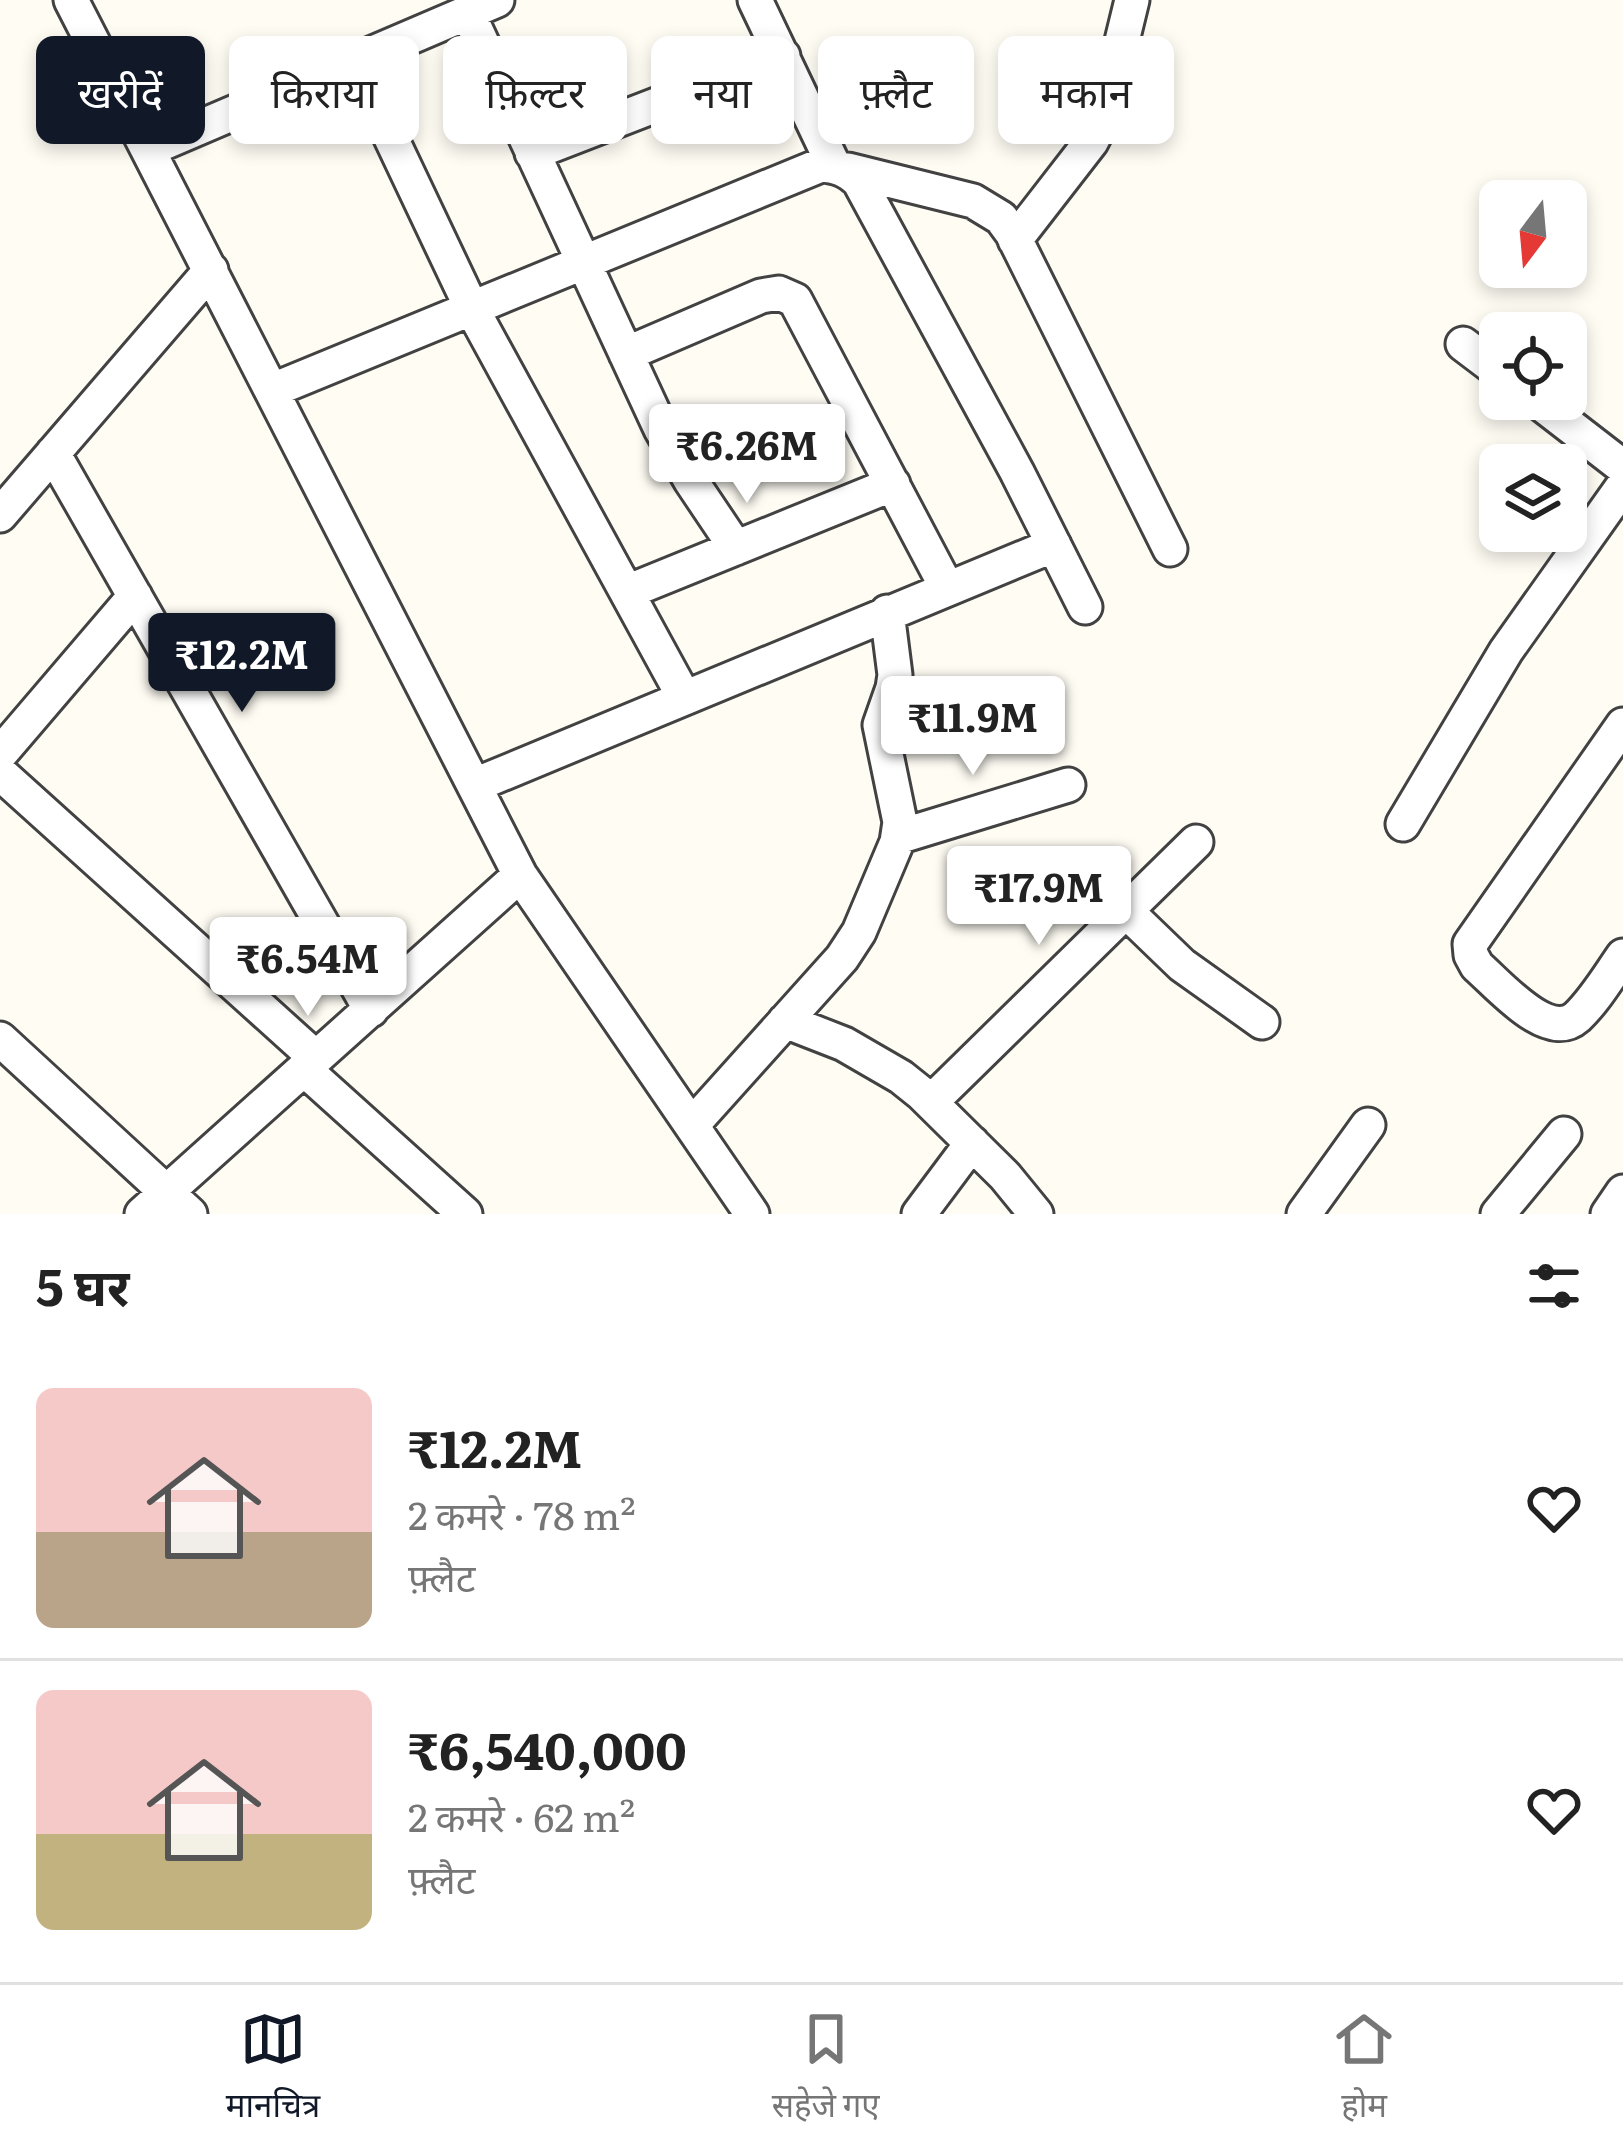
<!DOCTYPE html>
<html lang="hi">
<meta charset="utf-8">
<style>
:root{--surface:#fff;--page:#f6f6f6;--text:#222;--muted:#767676;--line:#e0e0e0;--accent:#111827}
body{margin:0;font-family:Literata,"Noto Sans Devanagari",serif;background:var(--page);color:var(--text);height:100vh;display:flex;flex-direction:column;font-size:45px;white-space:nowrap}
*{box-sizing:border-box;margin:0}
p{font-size:39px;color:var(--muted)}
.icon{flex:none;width:66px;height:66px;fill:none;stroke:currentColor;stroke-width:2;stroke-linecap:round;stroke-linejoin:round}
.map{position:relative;height:1214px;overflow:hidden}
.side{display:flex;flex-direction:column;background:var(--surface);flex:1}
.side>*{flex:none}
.banner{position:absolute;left:36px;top:36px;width:1551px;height:108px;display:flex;gap:24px}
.needle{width:78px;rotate:196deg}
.buttons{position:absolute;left:1479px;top:180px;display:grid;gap:24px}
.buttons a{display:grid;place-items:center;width:108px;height:108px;border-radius:18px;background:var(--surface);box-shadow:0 6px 18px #0003;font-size:60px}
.price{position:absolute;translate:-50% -102px;padding:0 27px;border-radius:12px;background:#fff;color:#222;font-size:39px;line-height:78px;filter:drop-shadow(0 3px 6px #0008)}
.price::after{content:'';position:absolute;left:50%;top:72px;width:36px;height:27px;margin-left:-18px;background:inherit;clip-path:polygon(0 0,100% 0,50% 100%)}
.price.active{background:var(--accent);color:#fff}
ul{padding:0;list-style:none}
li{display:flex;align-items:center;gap:36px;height:300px;padding:0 36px}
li+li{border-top:3px solid var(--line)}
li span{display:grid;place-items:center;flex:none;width:336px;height:240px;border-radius:18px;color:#555}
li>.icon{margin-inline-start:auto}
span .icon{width:144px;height:144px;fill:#fffc;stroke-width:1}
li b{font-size:51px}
h2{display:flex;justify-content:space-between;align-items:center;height:144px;padding:0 36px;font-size:51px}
.tag{padding:0 42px;border-radius:18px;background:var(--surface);box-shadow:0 6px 18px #0003;font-size:42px;line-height:108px}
.tag.active{background:var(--accent);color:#fff}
.dock{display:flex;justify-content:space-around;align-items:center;height:168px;border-top:3px solid var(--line);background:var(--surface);font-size:33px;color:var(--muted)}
.dock a{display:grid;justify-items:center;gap:6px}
.dock .active{color:var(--accent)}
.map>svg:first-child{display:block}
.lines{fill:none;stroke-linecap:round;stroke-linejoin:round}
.minor-casing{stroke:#424242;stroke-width:39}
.minor{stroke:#fff;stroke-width:33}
</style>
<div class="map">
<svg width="1623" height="1214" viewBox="0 0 1623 1214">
<rect width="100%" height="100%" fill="#fefcf3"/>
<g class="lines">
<g class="minor-casing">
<path id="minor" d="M71 0 520 875 752 1214
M755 0 834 166
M468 13 661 429 691 481 736 548
M355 62 472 309 684 697
M149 149 497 0
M532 153 783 56
M848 170 973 201 1001 218 1012 233 1170 549
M1015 240 1091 142 1103 119 1132 0
M1463 344 1500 372
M626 354 761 296 779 293 795 300 947 588
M273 390 821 165C838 166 847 170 859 181L1017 472 1085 607
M1535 399 1623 467
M53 453 371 1010
M0 515 211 270
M627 592 893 484
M1623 725 1470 944 1471 955 1477 966C1499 985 1548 1043 1577 1017 1595 1000 1609 976 1623 956
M0 754 135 596
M0 773 316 1058
M475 785 1054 545
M1403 824 1506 651 1623 486
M898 837 1068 785
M1126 911 1182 965 1262 1022
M785 1021 844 1044 901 1077 921 1093 1005 1176 1036 1214
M0 1039 190 1214
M304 1069 465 1214
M931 1102 1196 842
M692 1125 842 958 859 932 897 842 900 822 880 725 893 688 895 675 887 612
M142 1214 520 875
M919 1214 972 1143
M1304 1214 1368 1125
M1498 1214 1564 1134
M1608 1214 1623 1192"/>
</g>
<use href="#minor" class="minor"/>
</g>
</svg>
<div class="buttons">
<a><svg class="needle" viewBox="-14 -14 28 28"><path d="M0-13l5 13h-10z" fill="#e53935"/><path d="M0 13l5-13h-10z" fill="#767676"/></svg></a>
<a><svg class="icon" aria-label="locate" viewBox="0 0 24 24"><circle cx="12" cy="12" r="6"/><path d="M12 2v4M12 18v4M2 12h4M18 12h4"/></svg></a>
<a><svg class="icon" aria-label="layers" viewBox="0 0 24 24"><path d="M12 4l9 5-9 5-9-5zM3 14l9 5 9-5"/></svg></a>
</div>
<b class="price" style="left:747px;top:506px">₹6.26M</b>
<b class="price active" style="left:242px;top:715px">₹12.2M</b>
<b class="price" style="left:973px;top:778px">₹11.9M</b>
<b class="price" style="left:1039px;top:948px">₹17.9M</b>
<b class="price" style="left:308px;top:1019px">₹6.54M</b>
<div class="banner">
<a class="tag active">खरीदें</a>
<a class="tag">किराया</a>
<a class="tag">फ़िल्टर</a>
<a class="tag">नया</a>
<a class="tag">फ़्लैट</a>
<a class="tag">मकान</a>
</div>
</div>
<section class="side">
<h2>5 घर<svg class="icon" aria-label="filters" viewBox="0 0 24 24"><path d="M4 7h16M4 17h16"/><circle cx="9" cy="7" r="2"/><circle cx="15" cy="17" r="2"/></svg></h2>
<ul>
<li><span style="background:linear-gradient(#f6c9c9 60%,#b9a48a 0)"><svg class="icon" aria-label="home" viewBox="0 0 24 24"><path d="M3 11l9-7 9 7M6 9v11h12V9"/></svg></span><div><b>₹12.2M</b><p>2 कमरे · 78 m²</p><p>फ़्लैट</p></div><svg class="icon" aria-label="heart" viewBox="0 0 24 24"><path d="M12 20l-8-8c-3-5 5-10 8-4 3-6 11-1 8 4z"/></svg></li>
<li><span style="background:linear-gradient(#f6c9c9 60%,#c2b280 0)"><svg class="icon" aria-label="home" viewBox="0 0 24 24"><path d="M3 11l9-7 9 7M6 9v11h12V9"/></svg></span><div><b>₹6,540,000</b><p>2 कमरे · 62 m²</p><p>फ़्लैट</p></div><svg class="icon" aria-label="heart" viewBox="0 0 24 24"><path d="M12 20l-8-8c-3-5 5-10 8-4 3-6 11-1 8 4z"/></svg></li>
</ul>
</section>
<nav class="dock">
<a class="active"><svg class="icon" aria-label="map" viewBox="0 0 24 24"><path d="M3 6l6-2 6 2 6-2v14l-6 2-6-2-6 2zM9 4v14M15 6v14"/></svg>मानचित्र</a>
<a><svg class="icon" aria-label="saved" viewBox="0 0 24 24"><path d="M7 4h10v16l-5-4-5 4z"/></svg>सहेजे गए</a>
<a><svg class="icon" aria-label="home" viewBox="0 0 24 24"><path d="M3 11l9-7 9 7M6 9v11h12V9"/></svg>होम</a>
</nav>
